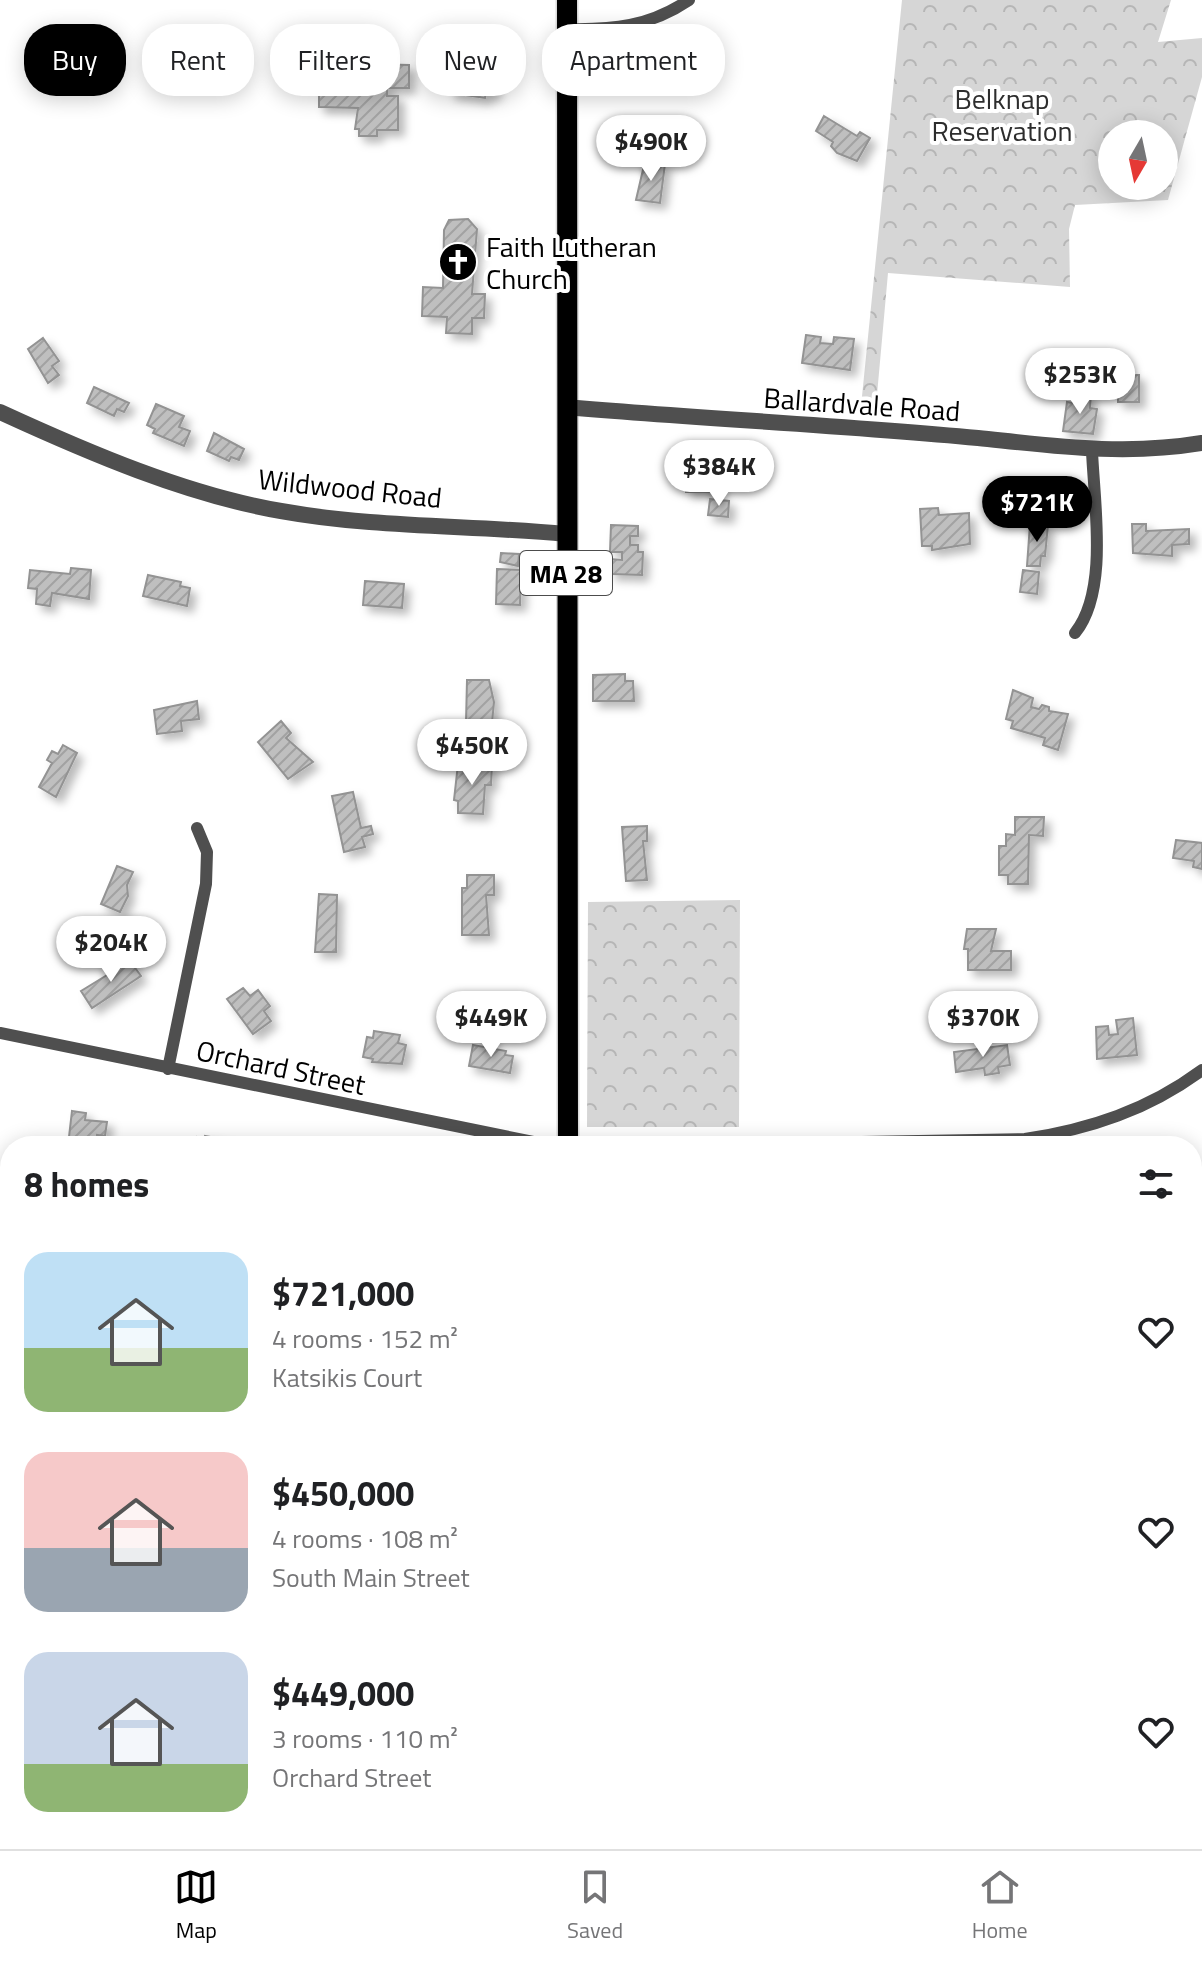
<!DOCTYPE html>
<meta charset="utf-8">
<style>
:root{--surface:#fff;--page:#f2f2f2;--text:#202124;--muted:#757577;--line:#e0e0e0;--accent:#000}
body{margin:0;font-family:"Titillium Web",sans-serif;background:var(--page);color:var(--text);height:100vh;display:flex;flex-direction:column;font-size:30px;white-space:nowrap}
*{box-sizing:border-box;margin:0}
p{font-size:26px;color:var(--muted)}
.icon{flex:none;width:44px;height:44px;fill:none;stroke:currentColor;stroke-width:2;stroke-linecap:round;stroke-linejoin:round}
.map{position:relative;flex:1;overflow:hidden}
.side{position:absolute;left:0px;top:1136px;width:1202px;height:714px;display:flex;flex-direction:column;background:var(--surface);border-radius:32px 32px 0 0;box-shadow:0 4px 20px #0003}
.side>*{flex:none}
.banner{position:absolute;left:24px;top:24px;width:800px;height:72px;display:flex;gap:16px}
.needle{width:52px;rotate:189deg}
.controls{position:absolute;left:1098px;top:120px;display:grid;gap:16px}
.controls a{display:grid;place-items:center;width:80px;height:80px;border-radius:50%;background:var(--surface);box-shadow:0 4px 20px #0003;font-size:40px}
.price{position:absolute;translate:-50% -68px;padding:0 18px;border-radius:28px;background:#fff;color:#222;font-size:26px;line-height:52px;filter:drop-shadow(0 2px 4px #0008)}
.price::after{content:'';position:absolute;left:50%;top:48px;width:24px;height:18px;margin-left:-12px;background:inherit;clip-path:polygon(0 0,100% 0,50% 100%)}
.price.active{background:var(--accent);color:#fff}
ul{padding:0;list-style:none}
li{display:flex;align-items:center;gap:24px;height:200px;padding:0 24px}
li span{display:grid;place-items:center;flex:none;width:224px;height:160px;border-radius:24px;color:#555}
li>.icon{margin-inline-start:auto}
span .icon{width:96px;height:96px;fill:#fffc;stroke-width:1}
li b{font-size:34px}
h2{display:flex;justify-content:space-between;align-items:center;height:96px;padding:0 24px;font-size:34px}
.chip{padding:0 28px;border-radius:32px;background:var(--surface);box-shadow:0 4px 20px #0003;font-size:28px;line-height:72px}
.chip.active{background:var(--accent);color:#fff}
.tab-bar{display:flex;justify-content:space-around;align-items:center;height:112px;border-top:2px solid var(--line);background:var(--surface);font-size:22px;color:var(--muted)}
.tab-bar a{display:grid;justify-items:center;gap:4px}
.tab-bar .active{color:var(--accent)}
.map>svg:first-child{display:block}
.park{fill:url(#park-crowns);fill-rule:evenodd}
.water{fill:url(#water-ripples)}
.building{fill:url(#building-hatch);stroke:#939393;stroke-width:2;filter:url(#shadow)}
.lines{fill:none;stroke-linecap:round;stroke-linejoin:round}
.primary-casing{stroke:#dbdbdb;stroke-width:23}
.minor{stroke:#4f4f4f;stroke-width:12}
.tertiary{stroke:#4f4f4f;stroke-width:16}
.primary{stroke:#000;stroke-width:20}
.labels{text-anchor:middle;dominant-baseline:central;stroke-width:8;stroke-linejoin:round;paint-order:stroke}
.shield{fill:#fff;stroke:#4c4c4c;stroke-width:2}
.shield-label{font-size:26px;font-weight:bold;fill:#000}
.park-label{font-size:28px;fill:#2d2d2d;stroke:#fff}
.poi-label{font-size:28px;fill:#000;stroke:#fff;text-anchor:start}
.street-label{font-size:28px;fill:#000;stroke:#fff}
</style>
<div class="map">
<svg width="1202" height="1849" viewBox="0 0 1202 1849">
<defs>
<pattern id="park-crowns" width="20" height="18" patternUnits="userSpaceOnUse" patternTransform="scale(2)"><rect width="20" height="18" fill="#d6d6d6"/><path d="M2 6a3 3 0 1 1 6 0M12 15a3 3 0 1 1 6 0" fill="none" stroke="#b6b6b6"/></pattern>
<pattern id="water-ripples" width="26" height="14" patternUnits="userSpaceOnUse" patternTransform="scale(2)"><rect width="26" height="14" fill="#9d9d9d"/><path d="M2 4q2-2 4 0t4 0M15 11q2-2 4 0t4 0" fill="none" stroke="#858585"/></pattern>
<pattern id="building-hatch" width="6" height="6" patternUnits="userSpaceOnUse" patternTransform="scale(2)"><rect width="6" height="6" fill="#bfbfbf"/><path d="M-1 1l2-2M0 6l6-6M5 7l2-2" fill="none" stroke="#a2a2a2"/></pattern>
<filter id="shadow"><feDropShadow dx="6" dy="6" stdDeviation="4" flood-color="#0004"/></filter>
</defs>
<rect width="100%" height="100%" fill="#fff"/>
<path class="park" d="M902 0H1171L1158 42 1202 38V77L1168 200 1075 205 1069 229 1070 287 888 273 875 417 860 416ZM1164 134V186H1112V134Z
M740 900 739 1127H587L588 902Z"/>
<path class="water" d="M10 1368V1656L0 1650V1370Z"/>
<path class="building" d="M370 64 409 65V88H387V96H398V130H377V136H359V129H355L358 108 319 107V89H325V67L370 70Z
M465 67 477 68 476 76 494 81V94L486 93 485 98 450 93V82L456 83 457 77H465Z
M824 116 857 136 860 132 870 138 857 161 837 153 831 146 833 142 816 131Z
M645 161 665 164 660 203 636 200Z
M468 219 477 229 472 294H485L484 318H472V334L446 333 447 317 422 316 423 287 443 288 444 230 449 220Z
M806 335 821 337 820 343 833 344 834 337 854 339 850 370 802 363Z
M43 338 59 361 52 366 59 375 48 383 28 349Z
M1118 375H1139V402H1118Z
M94 387 129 403 124 412 117 409 114 416 87 403Z
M1080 393 1091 395 1090 408 1097 409 1093 434 1063 431 1067 402 1079 404Z
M156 404 184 416 179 427 190 431 184 446 153 433 155 429 147 425Z
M214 433 244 449 239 460 231 457 229 461 207 451Z
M687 468H715L714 492H686Z
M710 499 729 501 728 517 708 515Z
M938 508 939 515 969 513 970 544 932 550V546H922L920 509Z
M1030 524 1048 525 1045 556H1041L1040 566H1027Z
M1132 524H1146V531L1189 529V544L1172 545V556L1133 553Z
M611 525 638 526V536H630V545H638V552H643L642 575 610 574 611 559 622 560V552H610Z
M501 553 519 554 518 566 500 562Z
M71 568 91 570 89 599 52 593 50 606 36 604 37 589 28 588 30 570 70 574Z
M497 569 521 570 520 605 496 604Z
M1023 570 1039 572 1037 594 1020 592Z
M148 575 181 582 180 586 190 588 187 606 143 596Z
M365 581 404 584 402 608 363 605Z
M625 674V681H633L634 701H593V675Z
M467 680H489L494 702 492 723 466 722Z
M1013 690 1033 698 1031 707 1039 709 1042 705 1049 707V711L1068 714 1058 750 1043 745 1045 738 1011 728 1013 721 1006 719Z
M197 701 199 719 181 721 182 731 157 734 154 710Z
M281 721 291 733 286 738 313 762 288 779 258 742Z
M63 745 77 753 56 797 39 787 52 763 47 760 52 751 58 754Z
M458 764 492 765 491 785H485L483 814 458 813V801L454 800Z
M353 792 361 828 371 826 373 834 362 837 365 847 344 852 332 796Z
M1015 817H1044L1043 836 1029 835 1028 884H1008V875H999V846H1006V834L1015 835Z
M647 826V841H643L647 880 626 881 622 827Z
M1176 840 1202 843V869L1193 867 1194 861 1173 858Z
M117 866 133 872 127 885 128 896 120 912 101 904Z
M467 875H494V895H486L489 935H462V888H467Z
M319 894 337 895 336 952H315Z
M967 929H996L991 951H1011V970H968V949H964Z
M130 961 141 976 92 1008 81 991Z
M243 988 250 996 258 990 270 1006 264 1011 271 1021 253 1034 227 999Z
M1133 1018 1137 1055 1097 1059 1096 1027 1108 1026 1109 1035 1118 1034 1116 1020Z
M374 1031 400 1035 398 1043 406 1045 402 1064 372 1062 373 1059 363 1057 367 1037 373 1038Z
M473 1045 506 1051 505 1055 513 1056 510 1073 469 1066Z
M1007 1045 1010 1065 998 1067 999 1073 985 1075 984 1068 956 1072 954 1052Z
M72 1111 86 1113 85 1120 107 1122 105 1136 97 1135V1141L69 1137Z
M205 1136 239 1142 238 1146H195L197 1137 204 1139Z
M644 1840H674L675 1849H645Z
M874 1840H890L901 1849H864Z"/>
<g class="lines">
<g class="primary-casing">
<path id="primary" d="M567 0 568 1146
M593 1840 594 1849"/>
</g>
<path class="minor" d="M566 29C613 30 649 27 689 0
M1075 633C1109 591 1094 503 1092 451
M0 1033 553 1146
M168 1069 206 884 207 852 197 828
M588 1146H629
M638 1146 1025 1139C1090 1129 1148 1110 1202 1070
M805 1840 812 1849"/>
<path class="tertiary" d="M566 407C703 419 841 425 978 438 1055 446 1125 456 1202 443
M0 412C87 452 187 495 281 511 375 528 472 525 566 534"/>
<use href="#primary" class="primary"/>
</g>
<defs>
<g id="church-disc" transform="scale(2)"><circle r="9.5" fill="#000" stroke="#fff"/><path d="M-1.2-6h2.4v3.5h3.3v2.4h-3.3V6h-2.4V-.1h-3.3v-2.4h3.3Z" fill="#fff"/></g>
</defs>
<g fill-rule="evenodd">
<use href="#church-disc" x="458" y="262"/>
</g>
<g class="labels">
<rect class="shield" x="520" y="551" width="92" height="44" rx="6"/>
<g class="shield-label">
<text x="566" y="573">MA 28</text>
</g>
<g class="park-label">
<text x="1002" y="98">Belknap<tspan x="1002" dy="32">Reservation</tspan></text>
</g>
<g class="poi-label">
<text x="486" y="246">Faith Lutheran<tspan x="486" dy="32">Church</tspan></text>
</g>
<g class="street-label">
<text transform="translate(862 404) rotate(4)">Ballardvale Road</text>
<text transform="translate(350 488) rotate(6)">Wildwood Road</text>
<text transform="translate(281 1067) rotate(12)">Orchard Street</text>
</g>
</g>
</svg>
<div class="controls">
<a><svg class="needle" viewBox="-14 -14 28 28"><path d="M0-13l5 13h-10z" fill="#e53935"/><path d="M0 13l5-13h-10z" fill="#757577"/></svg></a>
</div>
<b class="price" style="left:651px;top:183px">$490K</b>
<b class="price" style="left:1080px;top:416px">$253K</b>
<b class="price" style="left:719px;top:508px">$384K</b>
<b class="price active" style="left:1037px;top:544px">$721K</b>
<b class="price" style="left:472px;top:787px">$450K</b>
<b class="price" style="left:111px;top:984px">$204K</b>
<b class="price" style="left:491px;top:1059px">$449K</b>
<b class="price" style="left:983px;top:1059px">$370K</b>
<div class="banner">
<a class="chip active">Buy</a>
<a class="chip">Rent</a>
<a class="chip">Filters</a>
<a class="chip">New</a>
<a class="chip">Apartment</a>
</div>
<section class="side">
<h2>8 homes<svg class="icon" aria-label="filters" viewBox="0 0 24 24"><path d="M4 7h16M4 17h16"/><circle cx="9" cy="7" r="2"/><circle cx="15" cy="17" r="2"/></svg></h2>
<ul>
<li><span style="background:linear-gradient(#bfe0f5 60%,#8fb573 0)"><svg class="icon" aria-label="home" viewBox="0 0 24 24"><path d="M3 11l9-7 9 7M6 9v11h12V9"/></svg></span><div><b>$721,000</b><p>4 rooms · 152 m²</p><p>Katsikis Court</p></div><svg class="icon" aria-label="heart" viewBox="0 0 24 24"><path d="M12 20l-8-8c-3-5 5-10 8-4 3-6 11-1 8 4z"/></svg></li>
<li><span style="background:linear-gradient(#f6c9c9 60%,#9aa5b1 0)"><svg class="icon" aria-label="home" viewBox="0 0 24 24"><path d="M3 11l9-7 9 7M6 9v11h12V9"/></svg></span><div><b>$450,000</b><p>4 rooms · 108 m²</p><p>South Main Street</p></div><svg class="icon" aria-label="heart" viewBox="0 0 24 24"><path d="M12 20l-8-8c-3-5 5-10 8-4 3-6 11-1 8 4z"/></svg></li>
<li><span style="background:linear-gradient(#c9d6e8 70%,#8fb573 0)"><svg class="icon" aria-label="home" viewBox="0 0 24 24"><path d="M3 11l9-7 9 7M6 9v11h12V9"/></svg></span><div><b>$449,000</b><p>3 rooms · 110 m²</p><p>Orchard Street</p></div><svg class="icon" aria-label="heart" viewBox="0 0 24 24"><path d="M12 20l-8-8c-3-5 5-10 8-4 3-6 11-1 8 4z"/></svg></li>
</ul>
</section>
</div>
<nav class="tab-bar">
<a class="active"><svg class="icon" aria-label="map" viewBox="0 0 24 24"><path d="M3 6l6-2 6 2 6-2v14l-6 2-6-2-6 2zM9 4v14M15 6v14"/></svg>Map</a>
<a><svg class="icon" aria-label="saved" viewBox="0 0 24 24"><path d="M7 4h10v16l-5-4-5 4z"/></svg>Saved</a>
<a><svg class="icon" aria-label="home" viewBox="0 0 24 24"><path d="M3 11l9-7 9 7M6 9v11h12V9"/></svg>Home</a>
</nav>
